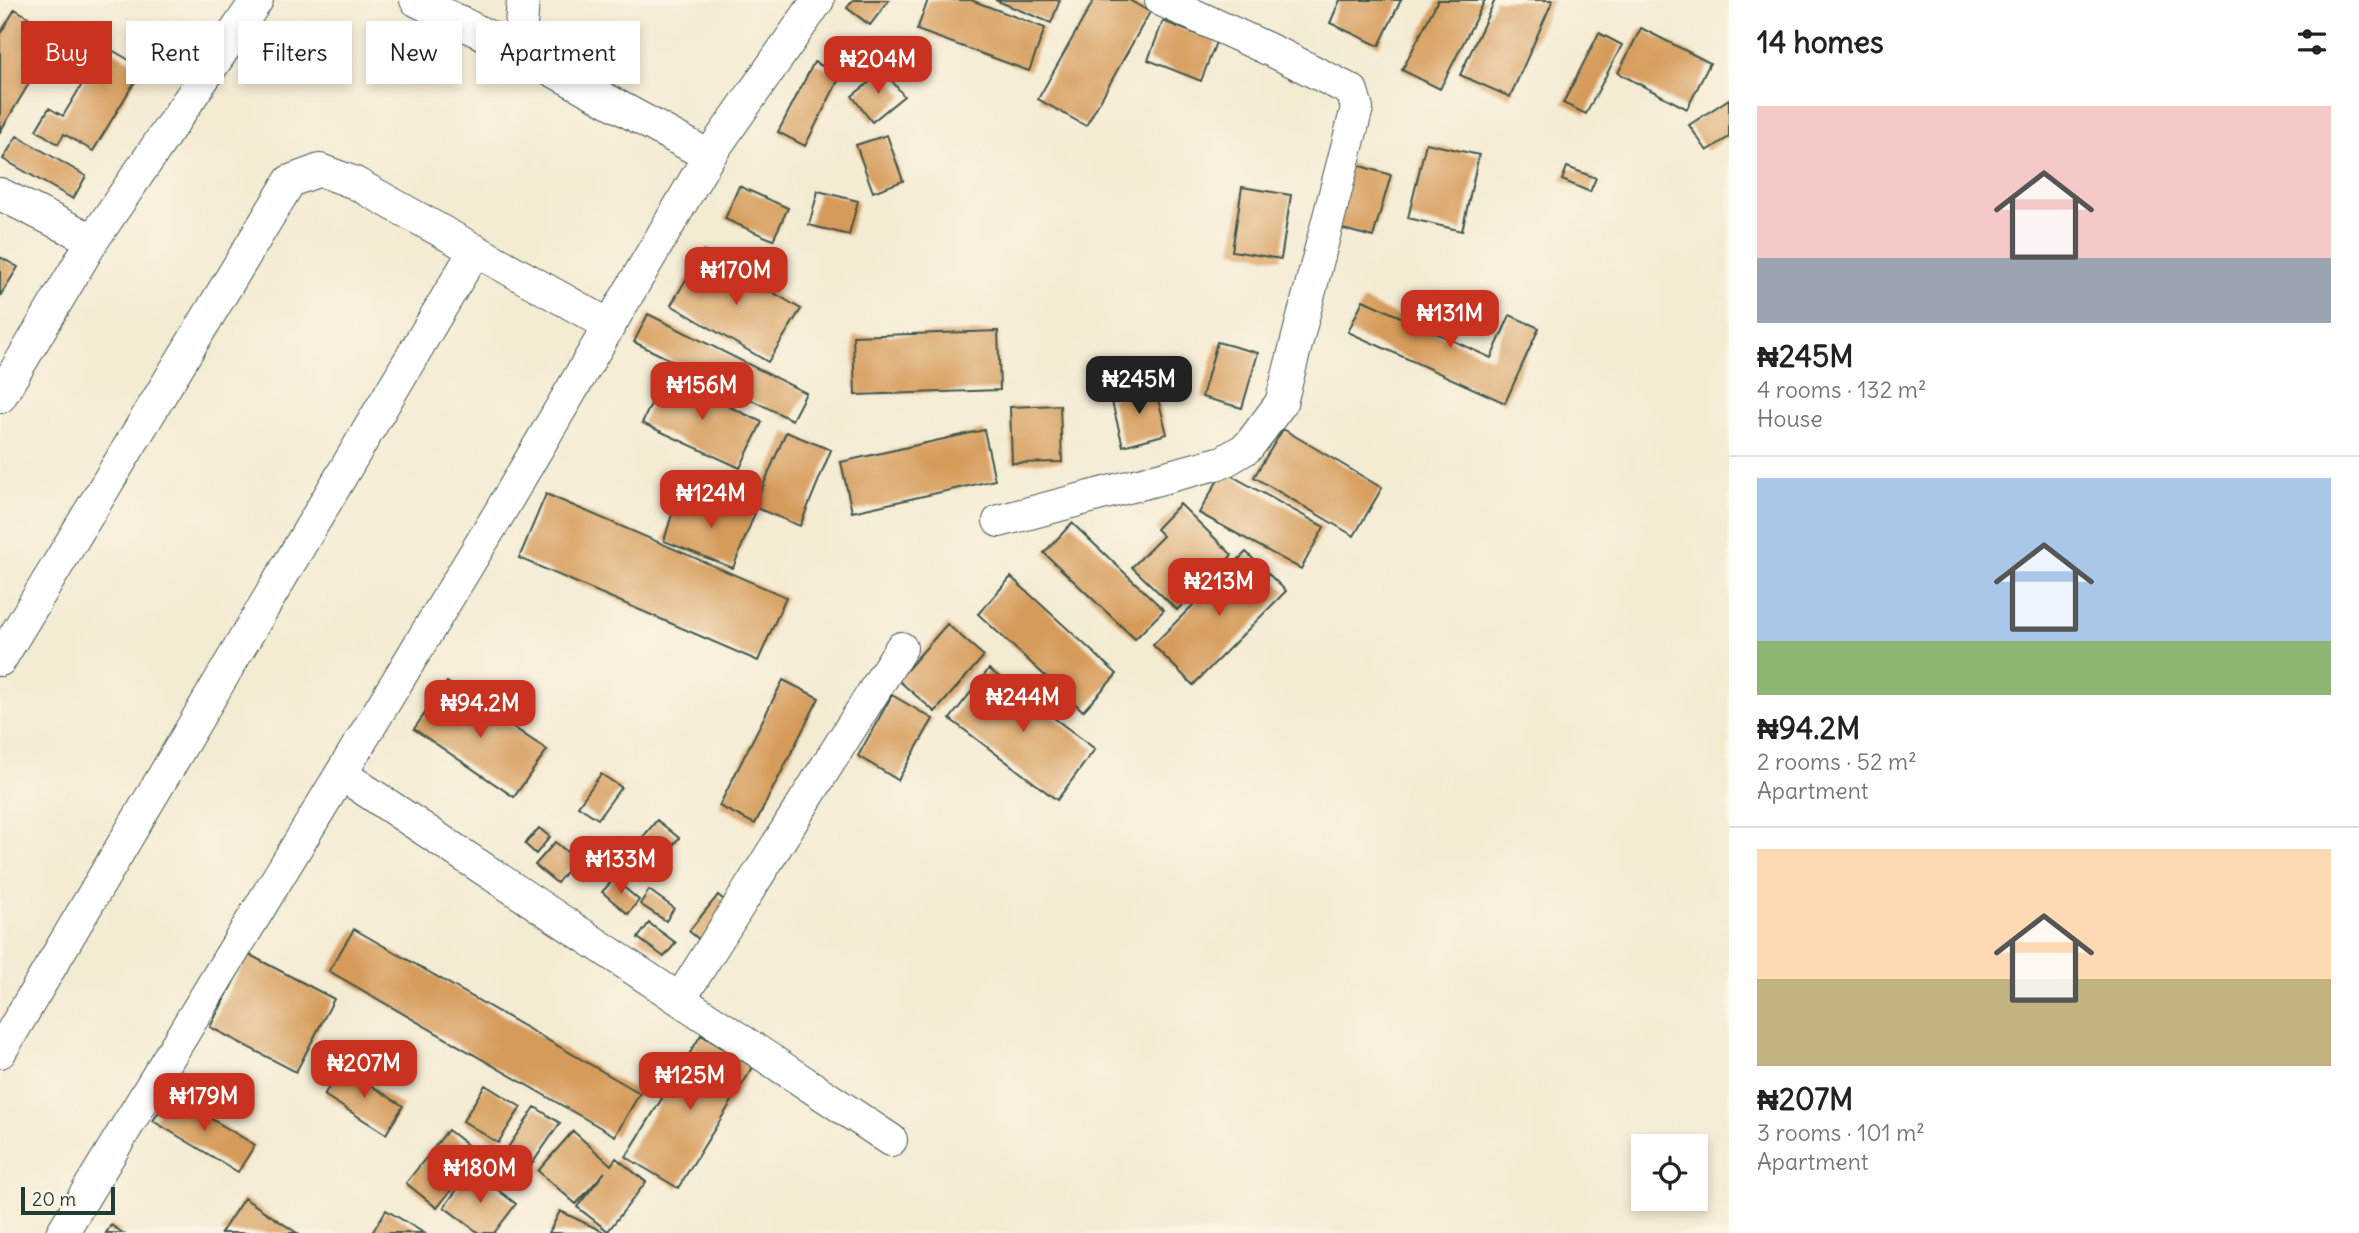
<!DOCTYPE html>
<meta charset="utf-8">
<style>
:root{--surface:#fff;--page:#f6f6f6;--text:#222;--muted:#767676;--line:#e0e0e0;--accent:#c8321e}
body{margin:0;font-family:Delius,sans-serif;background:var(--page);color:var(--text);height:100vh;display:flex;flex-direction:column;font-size:26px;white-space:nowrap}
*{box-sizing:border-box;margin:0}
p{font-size:23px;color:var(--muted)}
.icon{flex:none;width:38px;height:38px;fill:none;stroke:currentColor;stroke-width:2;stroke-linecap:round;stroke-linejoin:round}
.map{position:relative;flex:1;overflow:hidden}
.drawer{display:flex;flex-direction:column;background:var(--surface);width:630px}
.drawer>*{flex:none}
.top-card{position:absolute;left:21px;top:21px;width:665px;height:63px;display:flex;gap:14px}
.controls{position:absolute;left:1631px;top:1134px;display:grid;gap:14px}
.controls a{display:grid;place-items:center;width:77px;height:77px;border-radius:0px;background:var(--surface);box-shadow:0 4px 10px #0003;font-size:35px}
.scale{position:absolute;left:21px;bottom:18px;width:94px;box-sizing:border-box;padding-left:7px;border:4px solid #1f3d34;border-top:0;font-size:19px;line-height:24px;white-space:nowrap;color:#1f3d34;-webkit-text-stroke:5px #fcf5e5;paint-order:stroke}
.price{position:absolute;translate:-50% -60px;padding:0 16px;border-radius:14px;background:var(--accent);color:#fff;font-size:23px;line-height:46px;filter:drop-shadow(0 2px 4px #0008)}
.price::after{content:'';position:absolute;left:50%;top:42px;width:21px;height:16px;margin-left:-10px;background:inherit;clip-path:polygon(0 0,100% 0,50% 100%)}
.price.on{background:#222;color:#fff}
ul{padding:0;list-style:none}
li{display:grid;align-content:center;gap:14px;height:371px;padding:0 28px}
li+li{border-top:2px solid var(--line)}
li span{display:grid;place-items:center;height:217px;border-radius:0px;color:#555}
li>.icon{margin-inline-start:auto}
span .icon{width:126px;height:126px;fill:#fffc;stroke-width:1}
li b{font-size:30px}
h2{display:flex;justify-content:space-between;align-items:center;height:84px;padding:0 28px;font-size:30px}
.tag{padding:0 24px;border-radius:0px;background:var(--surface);box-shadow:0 4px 10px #0003;font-size:24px;line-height:63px}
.tag.on{background:var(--accent);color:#fff}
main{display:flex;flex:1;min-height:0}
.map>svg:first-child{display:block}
.building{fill:#d69b5a}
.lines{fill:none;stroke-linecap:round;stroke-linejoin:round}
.minor-casing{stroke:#3f574c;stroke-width:34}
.minor{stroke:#fff;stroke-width:32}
</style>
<main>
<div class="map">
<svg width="1729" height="1233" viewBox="0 0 1729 1233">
<rect width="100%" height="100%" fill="#fcf5e5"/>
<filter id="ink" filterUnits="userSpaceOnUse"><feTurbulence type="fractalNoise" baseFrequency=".0143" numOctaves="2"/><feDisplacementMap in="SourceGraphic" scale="14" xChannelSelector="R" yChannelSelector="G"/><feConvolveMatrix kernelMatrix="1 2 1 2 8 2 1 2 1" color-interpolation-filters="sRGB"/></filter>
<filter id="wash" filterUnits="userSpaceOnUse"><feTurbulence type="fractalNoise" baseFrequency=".00686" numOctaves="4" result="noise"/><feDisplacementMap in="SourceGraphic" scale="28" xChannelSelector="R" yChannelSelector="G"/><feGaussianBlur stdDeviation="1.57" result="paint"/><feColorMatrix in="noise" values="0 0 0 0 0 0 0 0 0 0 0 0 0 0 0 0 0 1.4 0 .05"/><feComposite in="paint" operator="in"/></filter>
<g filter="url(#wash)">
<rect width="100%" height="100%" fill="#f4ebd3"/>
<g id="blocks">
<path class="building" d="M853 0H889L870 25 847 8Z
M928 0H971L1045 28 1029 71 917 30Z
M995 0H1060L1051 23Z
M1094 0H1129L1150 12 1086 126 1038 99Z
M1340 0H1401L1379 46 1330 23Z
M1438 0H1485L1440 89 1402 70Z
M1495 0H1553L1510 97 1460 75Z
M15 9 58 35 0 132V34Z
M1163 21 1216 42 1201 81 1148 60Z
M1641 28 1710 63 1687 109 1618 73Z
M1599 33 1622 45 1586 114 1563 103Z
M105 46 143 68 93 151 64 134 58 144 36 130 49 108 63 116Z
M814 62 841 75 805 146 778 132Z
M884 71 904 96 872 122 852 96Z
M1729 99V137L1707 151 1689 125Z
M887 135 903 181 873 192 856 145Z
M17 136 86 176 73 199 3 159Z
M1426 143 1479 155 1462 231 1408 218Z
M1350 163 1391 175 1373 237 1332 226Z
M1567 167 1596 178 1590 192 1562 180Z
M739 186 788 208 773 240 725 219Z
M1242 187 1291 195 1281 259 1232 251Z
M818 191 858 201 849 235 809 225Z
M703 251 801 309 768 362 671 305Z
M0 257 18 267 0 296Z
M1363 300 1491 358 1510 315 1539 328 1505 403 1348 332Z
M648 314 806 393 792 420 634 342Z
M998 331 1000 390 855 395 853 336Z
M1217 342 1258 353 1242 408 1202 397Z
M664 376 762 422 740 468 642 423Z
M1155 387 1167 434 1123 446 1111 398Z
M1060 405 1062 462 1012 463 1010 407Z
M1283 429 1382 488 1354 536 1254 477Z
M984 430 995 480 852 512 841 462Z
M786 432 831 450 800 526 754 507Z
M1223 471 1324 527 1301 569 1199 513Z
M546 494 786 597 758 661 519 558Z
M709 496 755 513 733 568 664 541 672 514Z
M1180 504 1232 555 1177 610 1132 567 1163 536 1156 529Z
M1072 523 1164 610 1135 639 1044 553Z
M1246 552 1286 591 1193 685 1153 645Z
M1011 577 1117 674 1083 711 978 614Z
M947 624 984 656 935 712 898 680Z
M989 669 1095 749 1057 800 950 719Z
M783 680 819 698 755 824 719 806Z
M447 682 547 750 514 797 414 729Z
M892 695 933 719 898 780 858 756Z
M601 774 621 787 598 819 578 806Z
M657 820 679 838 645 879 623 861Z
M539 828 550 837 536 854 525 844Z
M555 842 576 859 557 883 535 865Z
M614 879 639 900 628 914 602 892Z
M649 890 674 908 666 921 640 904Z
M718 895 730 905 701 941 689 931Z
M649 923 676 943 664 957 638 938Z
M354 929 640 1093 615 1136 329 971Z
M248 954 334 999 296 1072 210 1027Z
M701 1035 753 1067 678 1188 626 1157Z
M342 1067 403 1106 386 1134 324 1095Z
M485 1085 521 1107 498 1143 463 1121Z
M170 1094 255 1145 238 1172 153 1121Z
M535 1107 560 1123 525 1174 501 1158Z
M448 1130 479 1154 437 1208 406 1183Z
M573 1131 611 1165 616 1158 646 1182 608 1231 577 1207 605 1172 576 1204 538 1171Z
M472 1170 516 1204 494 1233H479L444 1207Z
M244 1198 297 1233H221Z
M386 1210 424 1233H372Z
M560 1211 606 1233H549Z
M111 1225 123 1233H106Z"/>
</g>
</g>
<g filter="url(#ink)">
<use href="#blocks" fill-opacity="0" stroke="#3f574c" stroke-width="2"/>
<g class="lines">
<g class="minor-casing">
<path id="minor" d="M416 0 519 52 709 156
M519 52 523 0
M0 194 93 240
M0 397 93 240 257 0
M999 521 1223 462 1248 447 1281 403 1357 108 1352 91 1281 55 1161 0
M0 660 290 181 320 170 355 183 609 325
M341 774 891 1140
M680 999 901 648
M0 1052 475 250
M62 1233 497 517 709 156 818 0"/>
</g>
<use href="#minor" class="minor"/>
</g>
</g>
</svg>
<div class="controls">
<a><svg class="icon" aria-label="locate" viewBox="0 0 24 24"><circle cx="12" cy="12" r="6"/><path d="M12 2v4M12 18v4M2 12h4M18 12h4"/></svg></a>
</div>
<div class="scale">20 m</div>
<b class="price" style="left:878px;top:96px">₦204M</b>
<b class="price" style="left:736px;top:307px">₦170M</b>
<b class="price" style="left:1450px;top:350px">₦131M</b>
<b class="price on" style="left:1139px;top:416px">₦245M</b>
<b class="price" style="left:702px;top:422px">₦156M</b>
<b class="price" style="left:711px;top:530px">₦124M</b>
<b class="price" style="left:1219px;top:618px">₦213M</b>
<b class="price" style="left:1023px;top:734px">₦244M</b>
<b class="price" style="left:480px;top:740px">₦94.2M</b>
<b class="price" style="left:621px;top:896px">₦133M</b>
<b class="price" style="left:364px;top:1100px">₦207M</b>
<b class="price" style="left:690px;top:1112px">₦125M</b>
<b class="price" style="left:204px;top:1133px">₦179M</b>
<b class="price" style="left:480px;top:1205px">₦180M</b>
<div class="top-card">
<a class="tag on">Buy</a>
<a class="tag">Rent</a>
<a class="tag">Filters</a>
<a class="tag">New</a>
<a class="tag">Apartment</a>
</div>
</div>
<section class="drawer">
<h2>14 homes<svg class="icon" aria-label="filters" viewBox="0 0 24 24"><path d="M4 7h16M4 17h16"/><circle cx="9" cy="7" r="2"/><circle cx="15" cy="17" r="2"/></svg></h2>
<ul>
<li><span style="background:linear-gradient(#f6c9c9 70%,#9aa5b1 0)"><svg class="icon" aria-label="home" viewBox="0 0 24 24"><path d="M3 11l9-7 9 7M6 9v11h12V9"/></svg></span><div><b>₦245M</b><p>4 rooms · 132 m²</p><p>House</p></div></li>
<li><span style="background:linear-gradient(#a9c7e8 75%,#8fb573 0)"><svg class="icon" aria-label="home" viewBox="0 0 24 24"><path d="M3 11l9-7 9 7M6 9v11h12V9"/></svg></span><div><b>₦94.2M</b><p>2 rooms · 52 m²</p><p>Apartment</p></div></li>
<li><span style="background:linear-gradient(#ffd9b3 60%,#c2b280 0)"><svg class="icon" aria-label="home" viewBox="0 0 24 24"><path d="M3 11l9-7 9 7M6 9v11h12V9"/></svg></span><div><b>₦207M</b><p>3 rooms · 101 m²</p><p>Apartment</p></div></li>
</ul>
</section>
</main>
